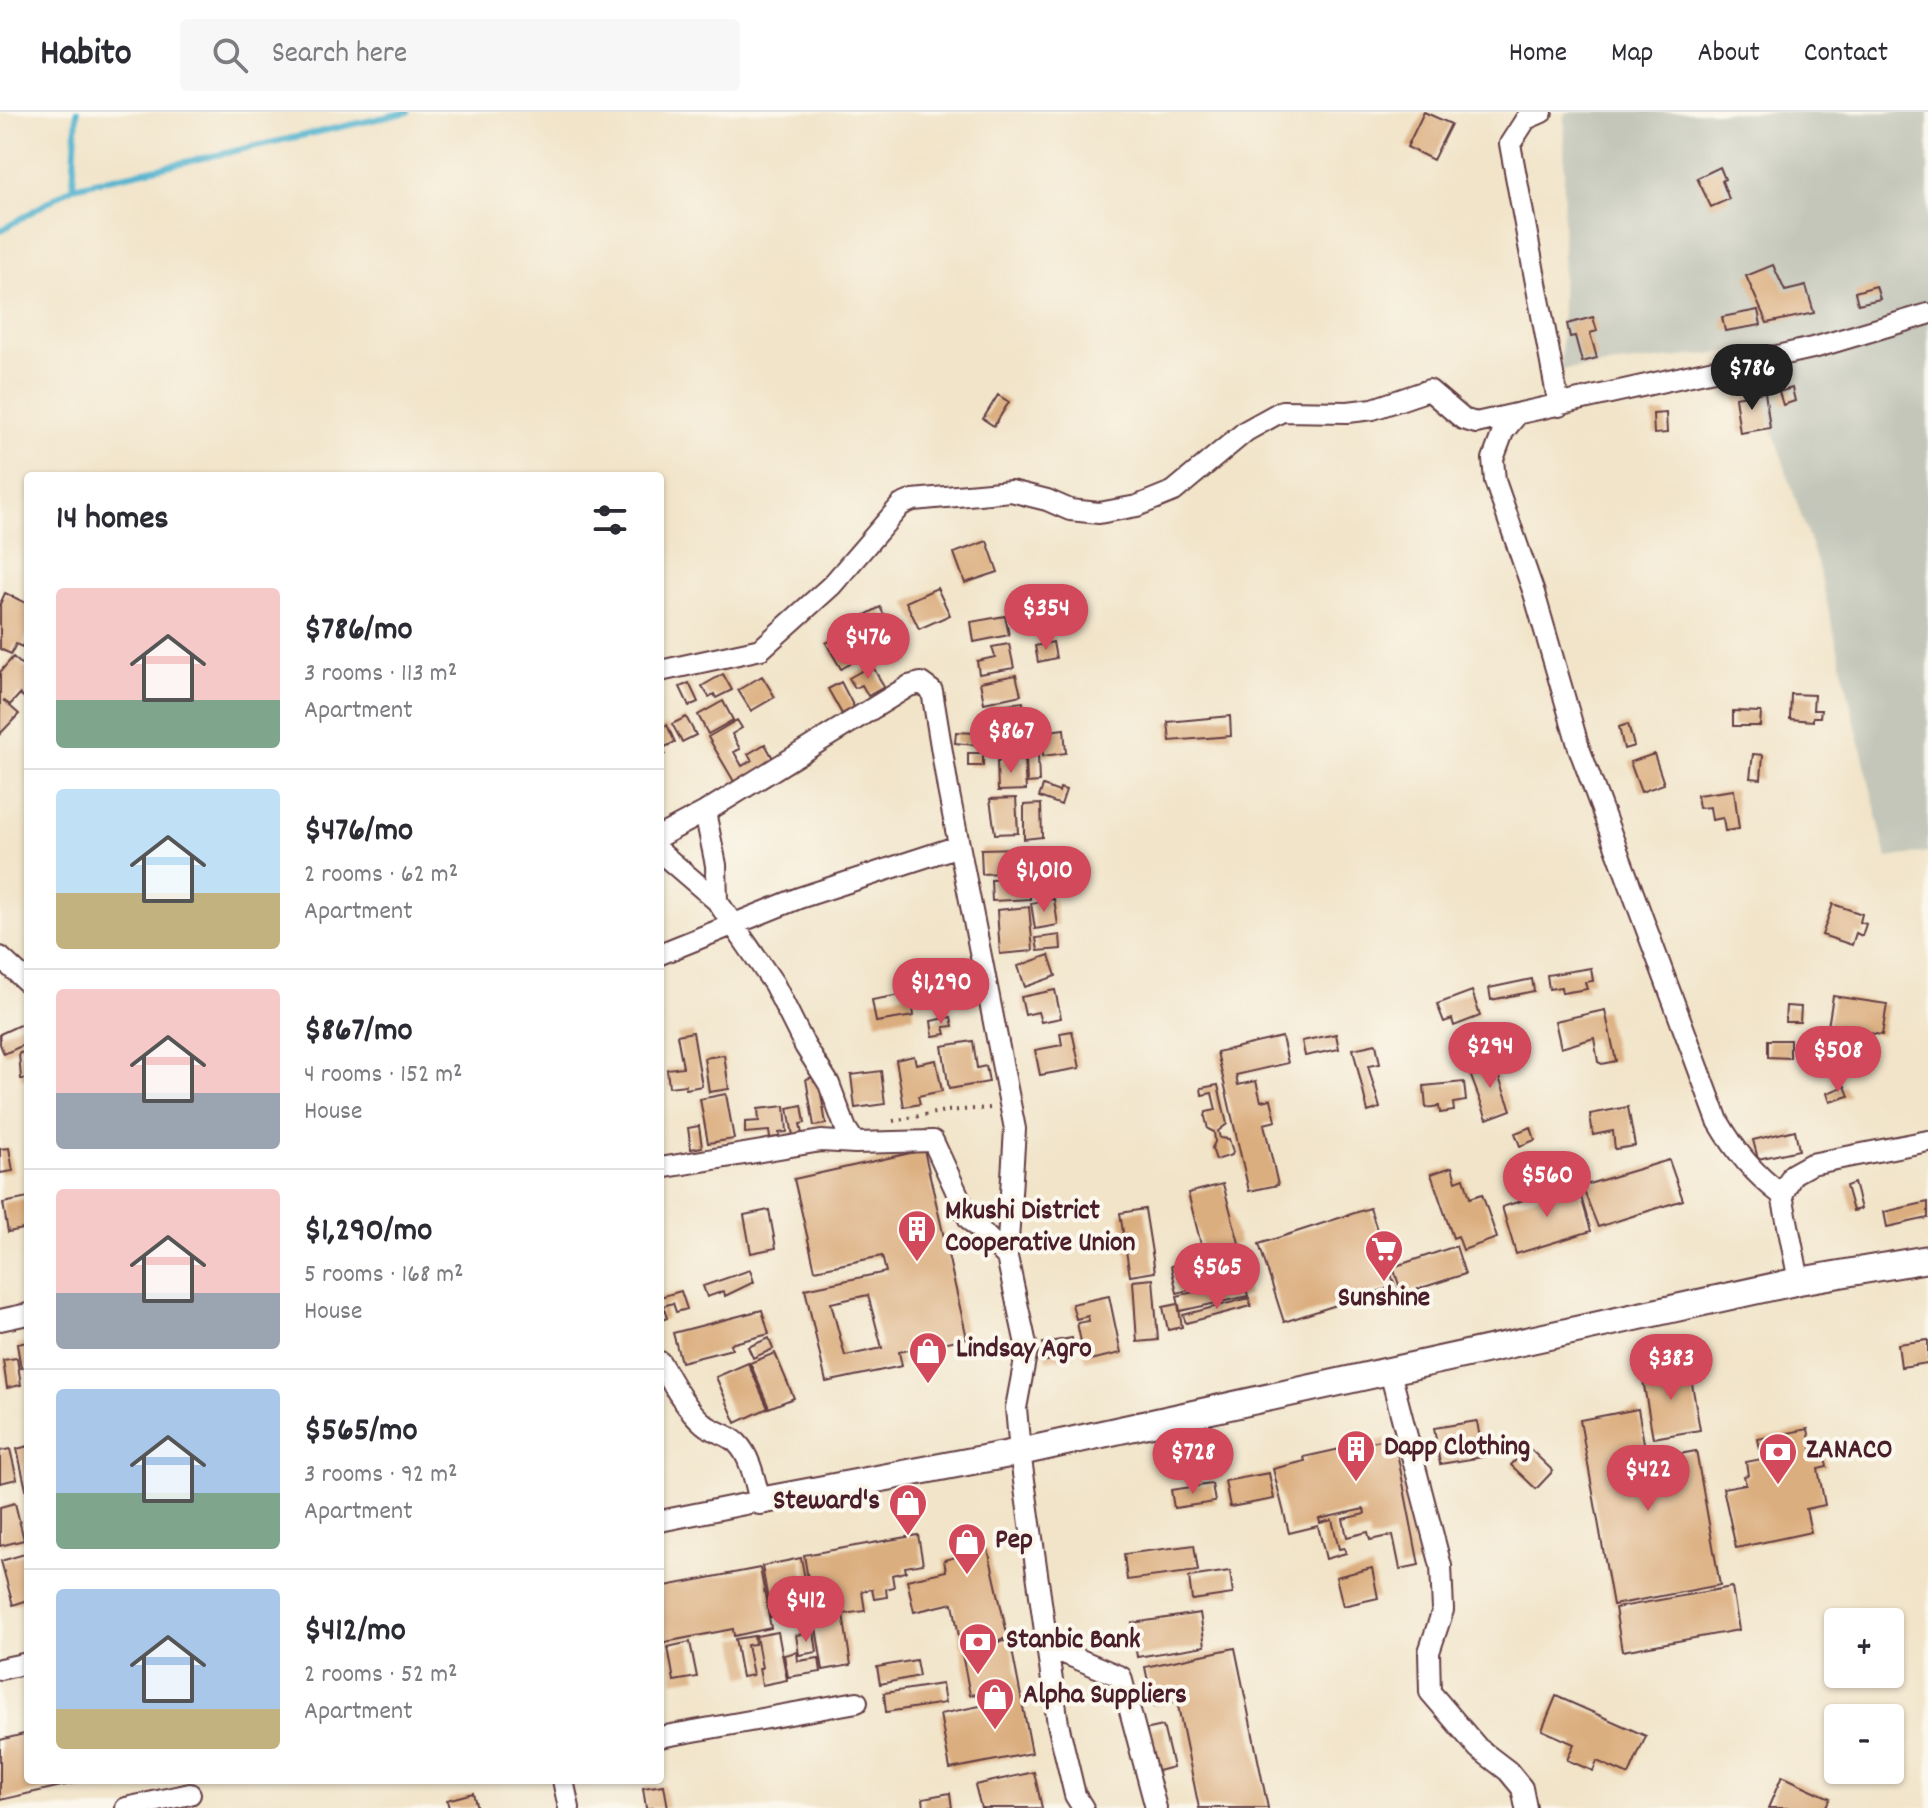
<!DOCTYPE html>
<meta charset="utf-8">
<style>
:root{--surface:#fff;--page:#f7f7f7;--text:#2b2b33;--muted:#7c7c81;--line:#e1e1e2;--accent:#d1495b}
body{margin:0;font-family:Dekko,sans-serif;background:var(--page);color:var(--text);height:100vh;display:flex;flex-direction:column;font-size:30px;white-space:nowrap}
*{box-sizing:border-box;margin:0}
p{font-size:26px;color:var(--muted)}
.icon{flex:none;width:44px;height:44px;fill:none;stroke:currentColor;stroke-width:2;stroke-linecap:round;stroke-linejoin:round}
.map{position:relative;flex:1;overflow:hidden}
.sheet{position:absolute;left:24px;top:360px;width:640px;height:1312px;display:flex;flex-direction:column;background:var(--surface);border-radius:8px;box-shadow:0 2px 6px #0004}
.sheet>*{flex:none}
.fabs{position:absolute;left:1824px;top:1496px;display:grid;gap:16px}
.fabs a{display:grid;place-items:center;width:80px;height:80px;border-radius:8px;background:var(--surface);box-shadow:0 2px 6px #0004;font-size:40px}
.price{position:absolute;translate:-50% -68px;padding:0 18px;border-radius:28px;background:var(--accent);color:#fff;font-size:26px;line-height:52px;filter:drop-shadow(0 2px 4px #0008)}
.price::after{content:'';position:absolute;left:50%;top:48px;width:24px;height:18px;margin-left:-12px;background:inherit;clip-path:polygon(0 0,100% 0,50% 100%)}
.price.selected{background:#222;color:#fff}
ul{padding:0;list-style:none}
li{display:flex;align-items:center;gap:24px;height:200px;padding:0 32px}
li+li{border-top:2px solid var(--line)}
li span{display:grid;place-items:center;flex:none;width:224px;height:160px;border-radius:8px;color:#555}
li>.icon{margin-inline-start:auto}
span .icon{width:96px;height:96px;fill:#fffc;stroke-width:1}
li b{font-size:34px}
h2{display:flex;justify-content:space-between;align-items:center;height:96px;padding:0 32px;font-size:34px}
header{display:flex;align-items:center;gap:48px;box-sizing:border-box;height:112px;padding:0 40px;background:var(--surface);border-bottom:2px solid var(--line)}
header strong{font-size:38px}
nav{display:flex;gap:44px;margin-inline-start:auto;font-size:28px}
.search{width:560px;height:72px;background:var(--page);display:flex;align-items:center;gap:20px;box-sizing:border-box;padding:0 28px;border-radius:8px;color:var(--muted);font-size:30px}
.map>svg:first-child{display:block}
.industrial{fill:#c3c6b9}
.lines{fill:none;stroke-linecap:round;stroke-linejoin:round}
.stream{stroke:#50b2ce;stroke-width:6}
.building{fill:#dbae7f;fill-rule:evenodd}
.minor-casing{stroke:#633d43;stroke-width:24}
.major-casing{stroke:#633d43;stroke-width:30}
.path{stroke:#633d43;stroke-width:4;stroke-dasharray:2 6;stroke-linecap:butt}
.minor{stroke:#fff;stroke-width:20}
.major{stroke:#fff;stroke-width:26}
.labels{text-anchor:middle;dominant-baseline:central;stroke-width:8;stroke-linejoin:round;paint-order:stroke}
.poi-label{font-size:28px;font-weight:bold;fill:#4a1f2b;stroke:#fbf7ec;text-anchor:start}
</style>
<header>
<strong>Habito</strong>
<div class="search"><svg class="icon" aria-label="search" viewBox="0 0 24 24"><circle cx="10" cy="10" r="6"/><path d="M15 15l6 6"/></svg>Search here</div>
<nav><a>Home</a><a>Map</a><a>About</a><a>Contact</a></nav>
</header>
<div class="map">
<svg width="1928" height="1696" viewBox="0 0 1928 1696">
<rect width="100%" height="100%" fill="#fbf7ec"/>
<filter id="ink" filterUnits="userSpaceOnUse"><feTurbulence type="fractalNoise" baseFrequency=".0125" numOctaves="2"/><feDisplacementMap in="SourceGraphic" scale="16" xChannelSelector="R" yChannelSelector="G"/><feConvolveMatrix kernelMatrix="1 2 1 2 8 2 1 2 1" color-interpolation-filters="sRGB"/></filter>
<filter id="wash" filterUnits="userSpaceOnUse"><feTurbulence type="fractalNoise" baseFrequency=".006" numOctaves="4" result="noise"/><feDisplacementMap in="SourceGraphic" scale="32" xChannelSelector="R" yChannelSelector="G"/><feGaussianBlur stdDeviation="1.8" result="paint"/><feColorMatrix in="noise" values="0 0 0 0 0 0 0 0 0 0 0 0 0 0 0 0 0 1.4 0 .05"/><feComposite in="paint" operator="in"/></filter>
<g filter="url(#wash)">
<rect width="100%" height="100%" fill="#f1e4c9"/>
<path class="industrial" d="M1565 0H1928V740L1887 746 1819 457 1746 238 1561 258Z"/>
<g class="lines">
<path class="stream" d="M73 75 77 0
M0 119 73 75 408 0"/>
</g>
<g id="blocks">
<path class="building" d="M1424 0 1451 12 1433 48 1407 35Z
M1720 55 1725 67 1722 69 1729 87 1711 95 1697 66Z
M1773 153 1785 179 1806 174 1814 201 1767 211 1746 164Z
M1876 174 1880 187 1858 192 1855 180Z
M1758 198 1761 213 1725 219 1722 205Z
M1593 205 1597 219 1590 221 1597 246 1582 250 1575 224 1570 225 1567 212Z
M1792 276 1795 289 1783 293 1779 280Z
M1765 280 1770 316 1740 321 1735 285Z
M998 283 1009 290 994 314 983 307Z
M1666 301 1667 321 1654 322 1653 302Z
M987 429 998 460 965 471 954 441Z
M937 476 950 503 919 517 906 490Z
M5 481 28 492V522L22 535 16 532 11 542 0 537V492Z
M880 495 902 537 880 550 858 507Z
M1005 504 1009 523 974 530 971 510Z
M850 518 864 544 841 557 826 531Z
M1053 530 1056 546 1038 550 1035 534Z
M1009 532 1014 556 979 562 977 549 995 545 992 535Z
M13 545 28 558V589L20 582 10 593 3 588 19 602 0 622V560Z
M872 553 884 575 868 584 862 573 855 576 849 566Z
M723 562 732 578 716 586 714 582 709 585 702 574Z
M1016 563 1021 583 984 591 980 570Z
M762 564 775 585 751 599 738 578Z
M841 570 854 595 842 602 828 577Z
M689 571 698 590 689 594 680 575Z
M1791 582 1814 583 1813 598H1821L1820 605H1813V609L1790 607Z
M723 589 733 608 708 622 698 603Z
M1023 590 1025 610 991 614 989 594Z
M1733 599 1761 600 1760 614H1733Z
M1230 604 1231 624 1170 629 1168 610Z
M686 605 696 623 682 630 672 612Z
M737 608 742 616 732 622 740 637 734 640 742 654 752 648 748 642 765 632 775 650 736 673 708 625Z
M1628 612 1634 634 1624 637 1619 615Z
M667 613 675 630 663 636 665 642 660 644V617Z
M1024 615 1026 636 996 639 993 618Z
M1064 617 1066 641 1043 644 1041 620Z
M956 620 976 621 975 633 955 631Z
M968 641H983V654H968Z
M1654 642 1664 672 1641 680 1630 650Z
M1753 642 1763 643 1761 667 1750 666Z
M1026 643H1038L1039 670 1027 671Z
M1024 647 1026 678 998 679 997 649Z
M1043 674 1059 680 1060 676 1066 678 1061 693 1039 685Z
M1734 678 1739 717 1725 719 1723 706 1712 708 1710 695 1699 696 1697 683Z
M1016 686 1018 721 995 722 990 687Z
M1041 692 1042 725 1024 727V693Z
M1020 736 1021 760 982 762 981 737Z
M1029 766 1030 787 992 789 991 768Z
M1054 787 1058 813 1035 817 1031 791Z
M1833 792 1862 802 1860 810 1866 812 1862 824 1856 821 1852 833 1822 823Z
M1029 795 1033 839 1000 842 997 798Z
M1060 823 1061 837 1038 839 1036 826Z
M1049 843 1056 864 1025 875 1018 854Z
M1591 856 1593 869 1585 870 1587 877 1562 881 1561 875 1549 877 1547 863Z
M1532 867 1534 879 1491 888 1489 876Z
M1055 878 1061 906 1041 910 1038 900 1025 903 1021 885Z
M1472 879 1480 904 1454 914 1452 907 1444 910 1437 892Z
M911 881 914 904 876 910 872 888Z
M1833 884 1887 892 1882 923 1828 915Z
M1786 894 1801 895 1800 910H1785Z
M1605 898 1616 949 1602 952 1598 950 1594 926 1561 936 1555 909Z
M951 905 953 914 944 915 946 922 933 924 931 909Z
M28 909V931L4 942 0 932V922Z
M1072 919 1080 956 1040 963 1035 938 1062 933 1060 921Z
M693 920 702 974 686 977 685 973 669 975 667 957 683 955 677 923Z
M1336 922 1339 937 1305 944 1302 929Z
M1282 925 1288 951 1236 963 1238 973 1256 969 1261 989 1271 987 1276 1009 1264 1012 1278 1073 1249 1079 1217 940Z
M1768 928H1790V946L1768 945Z
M973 929 977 956 986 954 989 970 949 977 942 934Z
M1376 932 1380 952 1368 954 1380 996 1368 1000 1353 937Z
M28 940V967H21L19 941Z
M724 943 729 977 709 980 704 946Z
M914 944 916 952 936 948 942 979 918 984 920 992 904 995 896 948Z
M1493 950 1511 998 1487 1007 1469 959Z
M881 959 885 992 855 996 851 963Z
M818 964 826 1012 814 1014 806 967Z
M1464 970 1466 989 1453 991 1454 999 1440 1001 1439 994 1426 996 1424 974Z
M1218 973 1227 1012 1218 1019 1220 1026 1229 1027 1233 1040 1232 1043 1216 1048 1212 1036 1215 1030 1214 1020 1208 1017 1205 1005 1206 1000 1216 998 1212 981 1202 983 1201 976Z
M1845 974 1849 984 1830 990 1827 981Z
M726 982 734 1027 708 1031 700 987Z
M802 993 805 1011 800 1012 802 1022 793 1024 788 996Z
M785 994 787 1020 779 1021V1025L770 1026 769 1019 745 1021V1010L759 1009 758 997Z
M1628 995 1635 1034 1615 1037 1613 1019 1593 1023 1590 1002Z
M699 1014 702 1035 691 1037 688 1016Z
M1531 1015 1535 1028 1520 1034 1515 1021Z
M1795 1018 1799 1038 1758 1047 1753 1028Z
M9 1036 13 1059 0 1061V1037Z
M924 1038 967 1226 899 1240 902 1254 826 1270 805 1177 886 1160 882 1144 815 1158 794 1067ZM868 1183 882 1236 845 1244 831 1191Z
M1669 1048 1683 1088 1598 1115 1582 1074Z
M1452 1055 1456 1069 1464 1066 1470 1086 1482 1082 1497 1126 1463 1138 1458 1124 1453 1126 1431 1062Z
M1577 1071 1591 1119 1516 1142 1502 1095Z
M1854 1071 1861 1097 1853 1099 1846 1074Z
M1223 1072 1239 1131 1220 1136 1221 1141 1215 1142 1216 1149 1206 1152 1188 1081Z
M28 1086V1116L8 1120 3 1091Z
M1928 1090V1106L1887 1115 1884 1100Z
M1370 1096 1395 1174 1284 1210 1259 1132Z
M1145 1097 1155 1160 1130 1164 1120 1101Z
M769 1098 776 1136 751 1141 744 1103Z
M1456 1134 1465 1162 1402 1182 1393 1155Z
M1190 1149 1196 1176 1177 1181 1171 1154Z
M750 1158 754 1170 725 1184 724 1179 707 1185 703 1174Z
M1153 1167 1158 1228 1137 1230 1133 1169Z
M1244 1168 1248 1184 1180 1199 1177 1184Z
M681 1179 687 1197 676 1200 673 1191 663 1194 667 1206 660 1209V1185Z
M1109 1184 1121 1241 1085 1249 1077 1211 1089 1209 1088 1204 1076 1207 1072 1192Z
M1249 1186 1251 1194 1186 1211 1183 1203Z
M1178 1192 1182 1215 1168 1218 1163 1195Z
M762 1198 769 1222 730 1232 732 1237 681 1250 673 1221Z
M769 1226 773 1237 753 1246 748 1235Z
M1072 1226 1075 1244 1046 1249 1043 1231Z
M1928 1228V1251L1901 1255 1898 1232Z
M28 1230V1255L21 1256 17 1232Z
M775 1241 794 1286 769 1296 750 1251Z
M17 1246 21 1273 7 1276 3 1248Z
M748 1251 768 1296 736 1311 716 1265Z
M1689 1254 1700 1318 1653 1326 1642 1262Z
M1638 1297 1647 1348 1696 1339 1720 1473 1613 1493 1580 1308Z
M1477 1309 1483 1345 1440 1352 1434 1316Z
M1808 1317 1813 1344 1824 1341 1827 1355 1818 1357 1825 1393 1806 1397 1811 1420 1736 1436 1723 1376 1746 1372 1744 1364 1748 1363 1746 1350 1762 1347 1758 1327Z
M1394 1325 1419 1453 1400 1457 1393 1423 1370 1428 1368 1420 1347 1425 1343 1407 1365 1402 1364 1397 1319 1407 1320 1411 1332 1408 1339 1437 1344 1436 1346 1441 1326 1447 1318 1414 1289 1421 1273 1357 1305 1349 1304 1345Z
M28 1334V1382H27L17 1337Z
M1528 1335 1553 1359 1536 1377 1511 1353Z
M10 1337 17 1367 0 1371V1339Z
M1269 1361 1274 1387 1230 1395 1225 1369Z
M1212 1372 1215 1390 1174 1396 1171 1378Z
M15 1391 24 1428 0 1434V1395Z
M918 1423 923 1452 905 1455 906 1460 892 1463 894 1475 886 1477 887 1485 874 1487 872 1477 862 1479 865 1499 843 1502 851 1553 823 1558 804 1443Z
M1194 1433 1198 1459 1127 1468 1124 1442Z
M988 1437 1008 1526 961 1536 953 1491 914 1500 907 1468 946 1459 944 1448Z
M28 1441V1488L13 1493 1 1449Z
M801 1446 813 1509 794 1513 792 1501 771 1505 762 1454Z
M760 1456 771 1516 734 1524 733 1517 660 1531V1475Z
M1372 1456 1378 1486 1343 1494 1336 1465Z
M1230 1459 1233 1482 1192 1488 1189 1465Z
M1732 1475 1739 1518 1622 1539 1615 1496Z
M1200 1501 1205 1534 1137 1545 1132 1511Z
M778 1520 787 1568 762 1573 759 1556H762L756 1524Z
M814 1520 817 1540 799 1543 796 1523Z
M754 1524 755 1532 747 1533 753 1563 742 1565 735 1527Z
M1010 1528 1032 1641 950 1657 940 1602 990 1592 987 1580 970 1583 961 1537Z
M690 1530 697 1565 674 1569 668 1535Z
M1235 1536 1268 1696H1199L1177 1589 1153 1594 1145 1555Z
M797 1540 798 1549 819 1546 821 1560 788 1565 784 1543Z
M916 1548 919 1564 880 1572 877 1555Z
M942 1572 945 1591 886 1600 884 1581Z
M1556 1584 1646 1624 1629 1663 1597 1649 1593 1659 1567 1648 1574 1632 1542 1618Z
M1163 1614 1173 1655 1150 1661 1140 1619Z
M28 1621V1668L83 1669 0 1688V1628Z
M1034 1660 1042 1696H981L975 1673Z
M1782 1664 1830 1686 1825 1696H1768Z
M664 1673 668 1696H646L643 1676Z
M473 1681 477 1696H449L447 1688Z
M950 1681 952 1696H924L923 1686Z"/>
</g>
</g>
<g filter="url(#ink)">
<use href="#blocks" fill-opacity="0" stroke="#633d43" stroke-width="2"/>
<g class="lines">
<g class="minor-casing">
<path id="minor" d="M1542 0 1526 7 1510 32 1559 294
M1516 304 1503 320 1493 347 1495 369 1534 481 1579 636 1718 1009C1736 1040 1754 1062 1782 1083L1799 1169
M660 559 761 537 832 473 901 393 913 388 1011 379 1047 388 1070 398 1099 401 1137 394 1174 379 1246 319 1282 299 1348 300 1373 297 1429 278 1463 307 1476 311 1817 235 1928 202
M705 700 716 753 717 789
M660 724 705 700 909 574 921 571 932 579 948 677 1015 1017 1007 1145 1027 1237 1016 1296 1020 1340 1058 1612 1075 1683 1083 1696
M660 740 717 789 774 872 805 934 829 972 846 1017 855 1031 933 1029 969 1107 1007 1145
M660 842 799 786 959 734
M0 845 28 871
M660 1056 821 1029 855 1031
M1782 1083 1793 1062 1811 1052 1928 1029
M0 1208 28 1202
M660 1250C672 1271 685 1296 704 1312 713 1320 728 1322 737 1331 751 1345 755 1370 760 1389L660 1409
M1390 1260 1441 1454 1443 1498 1429 1540 1430 1580 1478 1636 1508 1659 1522 1676 1526 1696
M1047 1534 1121 1565 1156 1696
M0 1557 28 1551
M660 1625 857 1590
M563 1668 569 1696
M126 1696 190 1682"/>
</g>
<g class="major-casing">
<path id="major" d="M760 1389 1020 1340 1799 1169 1928 1147"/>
</g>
<path class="path" d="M893 1009 945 999 991 996"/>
<use href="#minor" class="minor"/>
<use href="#major" class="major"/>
</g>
</g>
<defs>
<g id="building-pin" transform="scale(2)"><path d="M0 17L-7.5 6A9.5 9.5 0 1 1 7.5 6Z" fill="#d1495b" stroke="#fbf7ec"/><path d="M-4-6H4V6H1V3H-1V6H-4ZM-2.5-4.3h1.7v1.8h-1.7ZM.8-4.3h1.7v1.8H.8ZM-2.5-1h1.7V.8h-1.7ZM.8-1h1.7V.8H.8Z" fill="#fff"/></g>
<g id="supermarket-pin" transform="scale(2)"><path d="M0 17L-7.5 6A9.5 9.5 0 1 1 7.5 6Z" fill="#d1495b" stroke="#fbf7ec"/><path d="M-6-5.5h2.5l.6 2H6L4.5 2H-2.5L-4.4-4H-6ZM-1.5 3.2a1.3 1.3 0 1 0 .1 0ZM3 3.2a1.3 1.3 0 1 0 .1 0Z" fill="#fff"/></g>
<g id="shop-pin" transform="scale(2)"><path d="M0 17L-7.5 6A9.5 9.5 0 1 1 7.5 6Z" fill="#d1495b" stroke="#fbf7ec"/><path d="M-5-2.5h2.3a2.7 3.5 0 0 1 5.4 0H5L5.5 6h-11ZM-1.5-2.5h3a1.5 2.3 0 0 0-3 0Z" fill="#fff"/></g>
<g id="bank-pin" transform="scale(2)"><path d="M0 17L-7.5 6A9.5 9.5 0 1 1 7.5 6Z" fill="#d1495b" stroke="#fbf7ec"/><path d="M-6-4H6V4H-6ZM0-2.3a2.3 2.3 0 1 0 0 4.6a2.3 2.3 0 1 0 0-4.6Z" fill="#fff"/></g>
</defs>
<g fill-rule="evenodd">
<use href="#building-pin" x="917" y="1117"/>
<use href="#supermarket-pin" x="1384" y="1137"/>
<use href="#shop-pin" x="928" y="1239"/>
<use href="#building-pin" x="1356" y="1337"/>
<use href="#bank-pin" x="1778" y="1340"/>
<use href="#shop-pin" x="908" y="1391"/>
<use href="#shop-pin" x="967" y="1430"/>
<use href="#bank-pin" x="978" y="1530"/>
<use href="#shop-pin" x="995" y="1585"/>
</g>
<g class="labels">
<g class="poi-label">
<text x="945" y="1101">Mkushi District<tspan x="945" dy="32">Cooperative Union</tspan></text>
<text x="1384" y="1188" text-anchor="middle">Sunshine</text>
<text x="956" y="1239">Lindsay Agro</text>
<text x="1384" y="1337">Dapp Clothing</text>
<text x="1806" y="1340">ZANACO</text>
<text x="880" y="1391" text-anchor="end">Steward's</text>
<text x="995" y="1430">Pep</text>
<text x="1006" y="1530">Stanbic Bank</text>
<text x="1023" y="1585">Alpha Suppliers</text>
</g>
</g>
</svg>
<div class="fabs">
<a>+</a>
<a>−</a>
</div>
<b class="price selected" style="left:1752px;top:300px">$786</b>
<b class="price" style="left:1046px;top:540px">$354</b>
<b class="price" style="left:868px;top:569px">$476</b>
<b class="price" style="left:1011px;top:663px">$867</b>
<b class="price" style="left:1044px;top:802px">$1,010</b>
<b class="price" style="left:941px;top:914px">$1,290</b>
<b class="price" style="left:1490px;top:978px">$294</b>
<b class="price" style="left:1838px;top:982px">$508</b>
<b class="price" style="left:1547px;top:1107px">$560</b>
<b class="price" style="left:1217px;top:1199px">$565</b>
<b class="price" style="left:1671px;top:1290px">$383</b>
<b class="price" style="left:1193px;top:1384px">$728</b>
<b class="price" style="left:1648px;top:1401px">$422</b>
<b class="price" style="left:806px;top:1532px">$412</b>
<section class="sheet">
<h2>14 homes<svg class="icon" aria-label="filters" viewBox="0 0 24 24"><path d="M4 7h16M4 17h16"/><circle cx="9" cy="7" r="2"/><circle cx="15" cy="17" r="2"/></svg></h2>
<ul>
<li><span style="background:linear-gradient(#f6c9c9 70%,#7fa58c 0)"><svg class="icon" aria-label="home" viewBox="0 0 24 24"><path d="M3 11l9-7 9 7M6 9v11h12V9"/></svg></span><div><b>$786/mo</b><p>3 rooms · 113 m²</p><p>Apartment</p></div></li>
<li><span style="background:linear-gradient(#bfe0f5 65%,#c2b280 0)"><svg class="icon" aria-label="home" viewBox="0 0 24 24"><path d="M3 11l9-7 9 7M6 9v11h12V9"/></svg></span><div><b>$476/mo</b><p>2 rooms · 62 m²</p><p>Apartment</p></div></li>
<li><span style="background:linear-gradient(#f6c9c9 65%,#9aa5b1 0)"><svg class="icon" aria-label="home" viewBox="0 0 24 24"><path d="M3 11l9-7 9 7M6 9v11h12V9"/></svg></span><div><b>$867/mo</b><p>4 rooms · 152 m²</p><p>House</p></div></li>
<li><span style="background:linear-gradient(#f6c9c9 65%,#9aa5b1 0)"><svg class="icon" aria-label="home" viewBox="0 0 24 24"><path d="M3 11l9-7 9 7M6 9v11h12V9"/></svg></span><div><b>$1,290/mo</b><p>5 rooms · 168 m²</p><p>House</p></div></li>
<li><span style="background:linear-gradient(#a9c7e8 65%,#7fa58c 0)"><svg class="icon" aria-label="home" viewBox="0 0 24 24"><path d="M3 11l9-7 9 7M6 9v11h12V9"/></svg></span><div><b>$565/mo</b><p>3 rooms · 92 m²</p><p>Apartment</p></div></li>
<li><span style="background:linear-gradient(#a9c7e8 75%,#c2b280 0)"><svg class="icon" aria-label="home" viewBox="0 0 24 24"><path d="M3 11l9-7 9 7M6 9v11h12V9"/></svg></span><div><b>$412/mo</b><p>2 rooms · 52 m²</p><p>Apartment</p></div></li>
</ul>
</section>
</div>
